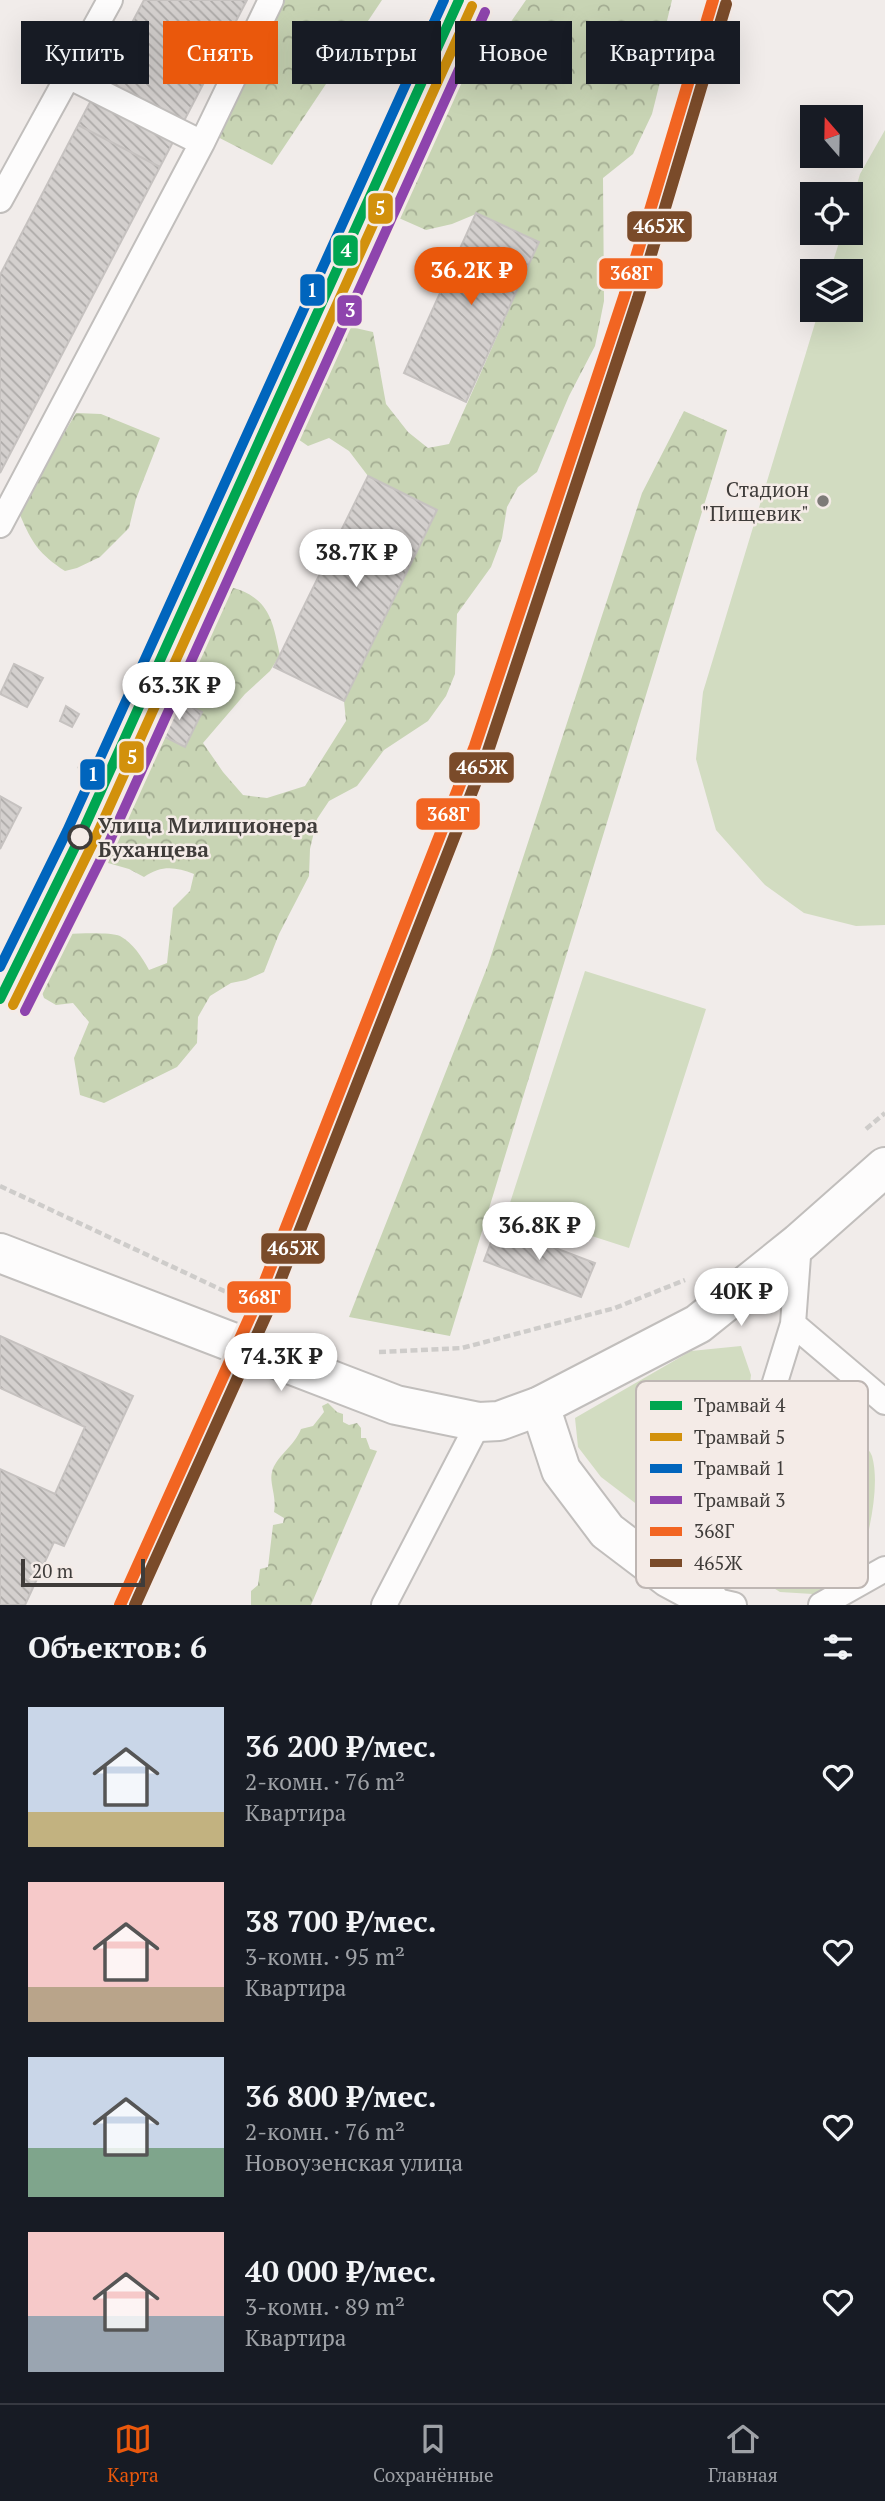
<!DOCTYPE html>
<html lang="ru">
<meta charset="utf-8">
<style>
:root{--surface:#171b24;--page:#20242c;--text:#f1f3f6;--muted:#9ea1a6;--line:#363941;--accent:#ea580c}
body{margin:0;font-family:"PT Serif",serif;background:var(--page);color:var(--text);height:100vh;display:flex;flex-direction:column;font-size:26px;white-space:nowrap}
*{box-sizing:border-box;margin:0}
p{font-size:23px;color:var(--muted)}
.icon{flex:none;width:38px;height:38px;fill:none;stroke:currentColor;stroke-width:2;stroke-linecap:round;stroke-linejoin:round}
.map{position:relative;height:1605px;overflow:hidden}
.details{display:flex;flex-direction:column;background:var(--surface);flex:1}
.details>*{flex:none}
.top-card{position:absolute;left:21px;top:21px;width:844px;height:63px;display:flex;gap:14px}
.needle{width:46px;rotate:340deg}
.tools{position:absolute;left:800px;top:105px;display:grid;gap:14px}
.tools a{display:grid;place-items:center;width:63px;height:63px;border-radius:0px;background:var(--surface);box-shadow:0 7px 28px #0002;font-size:35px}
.scale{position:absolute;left:21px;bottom:18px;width:124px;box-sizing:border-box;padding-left:7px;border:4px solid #3f3c3a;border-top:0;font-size:19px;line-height:24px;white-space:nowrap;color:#3f3c3a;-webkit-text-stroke:5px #f4ebe7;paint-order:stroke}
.price{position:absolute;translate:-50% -60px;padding:0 16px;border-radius:24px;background:#fff;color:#222;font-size:23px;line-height:46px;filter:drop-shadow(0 2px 4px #0008)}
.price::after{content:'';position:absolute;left:50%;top:42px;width:21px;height:16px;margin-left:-10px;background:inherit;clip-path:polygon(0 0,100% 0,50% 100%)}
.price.active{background:var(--accent);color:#fff}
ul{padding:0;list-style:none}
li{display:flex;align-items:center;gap:21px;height:175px;padding:0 28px}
li span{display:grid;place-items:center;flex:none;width:196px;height:140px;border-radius:0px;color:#555}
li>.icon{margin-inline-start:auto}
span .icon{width:84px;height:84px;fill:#fffc;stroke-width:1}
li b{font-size:30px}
h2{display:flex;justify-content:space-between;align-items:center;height:84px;padding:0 28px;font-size:30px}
.chip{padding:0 24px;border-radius:0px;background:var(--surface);box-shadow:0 7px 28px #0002;font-size:24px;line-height:63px}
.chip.active{background:var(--accent);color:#fff}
.dock{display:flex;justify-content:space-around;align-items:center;height:98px;border-top:2px solid var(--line);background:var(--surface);font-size:19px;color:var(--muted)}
.dock a{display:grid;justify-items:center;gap:4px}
.dock .active{color:var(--accent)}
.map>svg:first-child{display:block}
.grass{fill:#d2dcc1}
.forest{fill:url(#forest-crowns)}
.building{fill:url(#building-back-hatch);stroke:#c6c2c0;stroke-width:2}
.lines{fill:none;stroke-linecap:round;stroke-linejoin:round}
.lane-casing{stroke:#c1bebc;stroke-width:28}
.street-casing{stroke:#c1bebc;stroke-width:42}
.secondary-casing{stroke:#c1bebc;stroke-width:42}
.path{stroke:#ceccca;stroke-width:4.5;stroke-dasharray:7 3.5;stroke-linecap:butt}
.lane{stroke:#fdfcfc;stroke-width:24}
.street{stroke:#fdfcfc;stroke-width:38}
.secondary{stroke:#fdfcfc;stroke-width:38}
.rail-1-casing{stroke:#f4ebe7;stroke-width:18}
.rail-2-casing{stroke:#f4ebe7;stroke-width:18}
.rail-1{stroke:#f26522;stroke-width:12}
.rail-2{stroke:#7a4b2a;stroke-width:12}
.tram-1-casing{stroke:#f4ebe7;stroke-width:16}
.tram-2-casing{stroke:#f4ebe7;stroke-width:16}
.tram-3-casing{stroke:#f4ebe7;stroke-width:16}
.tram-4-casing{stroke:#f4ebe7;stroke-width:16}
.tram-1{stroke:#00a651;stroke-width:10}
.tram-2{stroke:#d2910c;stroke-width:10}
.tram-3{stroke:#0065bd;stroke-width:10}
.tram-4{stroke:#8e44ad;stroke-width:10}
.poi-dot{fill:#7d7a78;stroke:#f4ebe7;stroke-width:2.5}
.stop-dot{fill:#f4ebe7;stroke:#3f3c3a;stroke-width:3.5}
.labels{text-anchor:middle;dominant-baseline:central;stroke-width:5;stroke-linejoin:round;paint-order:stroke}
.poi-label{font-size:21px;fill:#3f3c3a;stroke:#f4ebe7;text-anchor:end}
.stop-label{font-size:21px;font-weight:bold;fill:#3f3c3a;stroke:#f4ebe7;text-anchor:start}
.key{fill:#f4ebe7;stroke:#beb6b3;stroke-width:2}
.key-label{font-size:19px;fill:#3f3c3a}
.line-badge{stroke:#f4ebe7;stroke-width:2.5}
.badge-label{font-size:19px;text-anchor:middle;font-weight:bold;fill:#fff}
</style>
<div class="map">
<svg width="885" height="1605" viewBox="0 0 885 1605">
<defs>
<pattern id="forest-crowns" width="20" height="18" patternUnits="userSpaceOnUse" patternTransform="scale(1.75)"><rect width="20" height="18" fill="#c8d4b4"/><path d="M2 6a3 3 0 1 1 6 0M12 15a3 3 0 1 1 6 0" fill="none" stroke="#a4ad93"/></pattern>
<pattern id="building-back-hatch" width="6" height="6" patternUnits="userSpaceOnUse" patternTransform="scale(1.75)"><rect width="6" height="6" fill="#d4d0ce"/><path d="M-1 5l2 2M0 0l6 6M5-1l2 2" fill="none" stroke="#adaaa8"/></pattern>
</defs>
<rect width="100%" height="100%" fill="#f1ecea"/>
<path class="grass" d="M885 130V925L856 926 804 913 765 885 716 830 696 759 703 692 819 310H850V271H830L842 233H850L851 205 860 174Z
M585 971 706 1009 629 1248 508 1209Z
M741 1346 751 1375 746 1418 725 1467 709 1517 685 1541 601 1477 578 1447 575 1418 691 1351Z
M811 1424 847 1428C854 1436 869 1447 872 1456 882 1492 864 1550 855 1586L829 1595 780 1592 748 1572 745 1553 761 1514 765 1481 782 1443Z"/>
<path class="forest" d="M278 0H382L272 165 210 133Z
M526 0H672L665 29 664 66 652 114 633 154 603 178 604 301 595 346 569 396 537 472 518 487 507 507 502 538 491 567 457 614 455 674 446 696 428 721 384 750 357 786 329 801 317 819 310 849 309 876 279 934 264 972 246 980 231 983 210 996 198 1017 197 1043 177 1067 104 1103 80 1095 74 1058 89 1022 73 1003 56 1005 44 998 30 960 46 936C60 934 108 931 120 936 133 943 142 957 149 970L167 963 173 908 190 891 194 874C175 867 162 865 144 877L129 869 108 863 102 843 100 815 118 787 127 778 136 775 149 761 164 740 167 718 160 683 161 659 195 583C224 584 258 588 270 618 275 629 277 643 280 655L270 671 245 694 203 743 223 772 243 795 267 798 305 786 346 721 344 701 368 476 349 451 329 438 308 446 292 435 299 400 342 325 373 332 386 404 408 432 428 448 449 444 539 242 476 214 452 224 426 230 392 215 395 187 425 116 445 84 465 58 501 36Z
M684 411 727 430 450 1336 349 1317 488 965 642 493Z
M76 413 101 414 160 438 136 499 129 528 100 557 77 568 65 571C39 554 32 543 20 515L34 484Z
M328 1403 337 1412 343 1414V1422L349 1425 357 1423 361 1428V1438H366L370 1449 377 1451 311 1605H251V1591L258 1585 260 1569 268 1567 273 1525 283 1523 284 1518 274 1512C277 1497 269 1483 272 1472 276 1456 294 1447 301 1429L313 1426 324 1412 322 1406Z"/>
<path class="building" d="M144 0H247L160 167 78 125Z
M78 125 160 167 0 473V275Z
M476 213 539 242 466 402 404 373Z
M368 476 437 510 344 701 274 667Z
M14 664 43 678 27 707 0 694Z
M174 698 202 712 185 747 157 733Z
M66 706 79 714 72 727 60 721Z
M0 796 21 808 0 849Z
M497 1226 595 1263 581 1297 484 1261Z
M0 1336 133 1396 64 1546 54 1542 25 1605H0V1469L55 1494 85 1427 0 1388Z"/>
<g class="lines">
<g class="lane-casing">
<path id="lane" d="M68 76 202 143
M0 200 110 0
M0 525 202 143 271 0
M793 1324 885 1402
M708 1599 734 1605
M384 1605 479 1422
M709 1605 708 1599 793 1324 799 1243
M821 1605 885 1569"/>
</g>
<g class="street-casing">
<path id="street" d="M540 1406 561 1470 607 1531 669 1578 708 1599"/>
</g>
<g class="secondary-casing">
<path id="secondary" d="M0 1253 396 1405 479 1422 499 1421 540 1406 698 1324 799 1243 885 1167"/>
</g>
<path class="path" d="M78 766 106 779
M866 1129 885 1113
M0 1186 237 1297
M379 1352 462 1348 615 1308 685 1280"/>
<use href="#lane" class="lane"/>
<use href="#street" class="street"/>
<use href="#secondary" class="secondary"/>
<g class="rail-1-casing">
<path id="rail-1" d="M120 1605 258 1299 475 746 625 294 713 0"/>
</g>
<g class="rail-2-casing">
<path id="rail-2" d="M135 1605 271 1304 488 751 638 298 726 4"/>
</g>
<use href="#rail-1" class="rail-1"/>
<use href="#rail-2" class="rail-2"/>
<g class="tram-1-casing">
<path id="tram-1" d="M0 999 80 837 459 0"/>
</g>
<g class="tram-2-casing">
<path id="tram-2" d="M13 1005 93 843 472 6"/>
</g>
<g class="tram-3-casing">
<path id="tram-3" d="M0 967 67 831 444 0"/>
</g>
<g class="tram-4-casing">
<path id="tram-4" d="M25 1011 106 849 485 12"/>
</g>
<use href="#tram-1" class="tram-1"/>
<use href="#tram-2" class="tram-2"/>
<use href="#tram-3" class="tram-3"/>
<use href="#tram-4" class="tram-4"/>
</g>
<circle class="poi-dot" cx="823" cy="501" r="7"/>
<circle class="stop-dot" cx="80" cy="837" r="11"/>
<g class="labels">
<g class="poi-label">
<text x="809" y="489">Стадион<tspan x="809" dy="24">"Пищевик"</tspan></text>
</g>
<g class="stop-label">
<text x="98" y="825">Улица Милиционера<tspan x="98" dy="24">Буханцева</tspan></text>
</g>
</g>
<rect x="636" y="1381" width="232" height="207" rx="10" class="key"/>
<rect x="650" y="1401" width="32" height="9" fill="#00a651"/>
<rect x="650" y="1433" width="32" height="8" fill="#d2910c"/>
<rect x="650" y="1464" width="32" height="9" fill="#0065bd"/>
<rect x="650" y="1496" width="32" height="8" fill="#8e44ad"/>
<rect x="650" y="1527" width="32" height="9" fill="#f26522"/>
<rect x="650" y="1559" width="32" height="8" fill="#7a4b2a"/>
<g class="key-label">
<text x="694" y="1412">Трамвай 4</text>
<text x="694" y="1444">Трамвай 5</text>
<text x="694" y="1475">Трамвай 1</text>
<text x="694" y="1507">Трамвай 3</text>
<text x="694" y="1538">368Г</text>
<text x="694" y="1570">465Ж</text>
</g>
<g class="line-badge">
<rect x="367" y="192" width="27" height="33" rx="7" fill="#d2910c"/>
<rect x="626" y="210" width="67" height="33" rx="7" fill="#7a4b2a"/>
<rect x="332" y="234" width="27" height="33" rx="7" fill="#00a651"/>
<rect x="598" y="257" width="66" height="33" rx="7" fill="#f26522"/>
<rect x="299" y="273" width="27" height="34" rx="7" fill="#0065bd"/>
<rect x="336" y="294" width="27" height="33" rx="7" fill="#8e44ad"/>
<rect x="118" y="740" width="27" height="34" rx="7" fill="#d2910c"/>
<rect x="448" y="751" width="67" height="33" rx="7" fill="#7a4b2a"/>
<rect x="79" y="758" width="27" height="33" rx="7" fill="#0065bd"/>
<rect x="415" y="797" width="66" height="34" rx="7" fill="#f26522"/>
<rect x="260" y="1232" width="66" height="33" rx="7" fill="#7a4b2a"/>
<rect x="226" y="1280" width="66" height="34" rx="7" fill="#f26522"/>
</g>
<g class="badge-label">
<text x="380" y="215">5</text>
<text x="659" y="233">465Ж</text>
<text x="346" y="257">4</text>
<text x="631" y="280">368Г</text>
<text x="312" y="297">1</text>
<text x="350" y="317">3</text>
<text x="132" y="764">5</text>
<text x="482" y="774">465Ж</text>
<text x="93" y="781">1</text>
<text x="448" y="821">368Г</text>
<text x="293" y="1255">465Ж</text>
<text x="259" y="1304">368Г</text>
</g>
</svg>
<div class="tools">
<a><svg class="needle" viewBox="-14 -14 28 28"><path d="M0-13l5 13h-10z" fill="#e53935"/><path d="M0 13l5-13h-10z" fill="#9ea1a6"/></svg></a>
<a><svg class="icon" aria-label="locate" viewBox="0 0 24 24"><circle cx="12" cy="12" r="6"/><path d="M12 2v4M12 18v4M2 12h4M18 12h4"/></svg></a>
<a><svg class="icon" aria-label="layers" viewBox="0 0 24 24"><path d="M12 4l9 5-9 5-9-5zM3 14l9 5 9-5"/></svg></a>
</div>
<div class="scale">20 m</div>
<b class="price active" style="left:471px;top:307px">36.2K ₽</b>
<b class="price" style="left:356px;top:589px">38.7K ₽</b>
<b class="price" style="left:179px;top:722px">63.3K ₽</b>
<b class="price" style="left:539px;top:1262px">36.8K ₽</b>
<b class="price" style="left:741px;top:1328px">40K ₽</b>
<b class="price" style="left:281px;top:1393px">74.3K ₽</b>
<div class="top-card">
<a class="chip">Купить</a>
<a class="chip active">Снять</a>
<a class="chip">Фильтры</a>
<a class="chip">Новое</a>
<a class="chip">Квартира</a>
</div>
</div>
<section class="details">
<h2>Объектов: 6<svg class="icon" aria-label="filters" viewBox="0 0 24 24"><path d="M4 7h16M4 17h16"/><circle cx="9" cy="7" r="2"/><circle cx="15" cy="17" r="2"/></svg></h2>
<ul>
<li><span style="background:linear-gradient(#c9d6e8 75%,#c2b280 0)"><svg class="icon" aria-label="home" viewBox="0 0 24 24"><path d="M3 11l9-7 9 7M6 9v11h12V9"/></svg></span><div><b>36 200 ₽/мес.</b><p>2-комн. · 76 m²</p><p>Квартира</p></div><svg class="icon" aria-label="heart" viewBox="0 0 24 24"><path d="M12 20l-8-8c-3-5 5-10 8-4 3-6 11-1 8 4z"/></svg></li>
<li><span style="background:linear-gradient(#f6c9c9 75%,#b9a48a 0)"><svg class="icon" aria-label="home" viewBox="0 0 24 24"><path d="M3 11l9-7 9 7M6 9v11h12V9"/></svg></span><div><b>38 700 ₽/мес.</b><p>3-комн. · 95 m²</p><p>Квартира</p></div><svg class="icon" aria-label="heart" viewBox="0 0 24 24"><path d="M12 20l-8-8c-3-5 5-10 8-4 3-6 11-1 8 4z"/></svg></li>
<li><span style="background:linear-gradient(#c9d6e8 65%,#7fa58c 0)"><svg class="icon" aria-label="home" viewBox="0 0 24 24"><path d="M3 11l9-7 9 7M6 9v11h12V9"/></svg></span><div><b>36 800 ₽/мес.</b><p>2-комн. · 76 m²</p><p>Новоузенская улица</p></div><svg class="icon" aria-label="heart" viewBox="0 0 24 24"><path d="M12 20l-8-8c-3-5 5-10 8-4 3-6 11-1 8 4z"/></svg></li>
<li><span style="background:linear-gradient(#f6c9c9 60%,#9aa5b1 0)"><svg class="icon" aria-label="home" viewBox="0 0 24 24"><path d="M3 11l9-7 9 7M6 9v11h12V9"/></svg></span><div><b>40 000 ₽/мес.</b><p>3-комн. · 89 m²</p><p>Квартира</p></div><svg class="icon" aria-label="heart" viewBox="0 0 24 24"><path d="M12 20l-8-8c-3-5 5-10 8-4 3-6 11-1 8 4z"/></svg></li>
</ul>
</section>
<nav class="dock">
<a class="active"><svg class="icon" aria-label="map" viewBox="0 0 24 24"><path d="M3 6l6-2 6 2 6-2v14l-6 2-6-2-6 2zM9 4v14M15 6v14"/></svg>Карта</a>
<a><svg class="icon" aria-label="saved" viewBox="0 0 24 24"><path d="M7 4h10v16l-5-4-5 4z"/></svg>Сохранённые</a>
<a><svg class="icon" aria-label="home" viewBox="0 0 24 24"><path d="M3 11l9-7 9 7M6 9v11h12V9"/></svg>Главная</a>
</nav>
